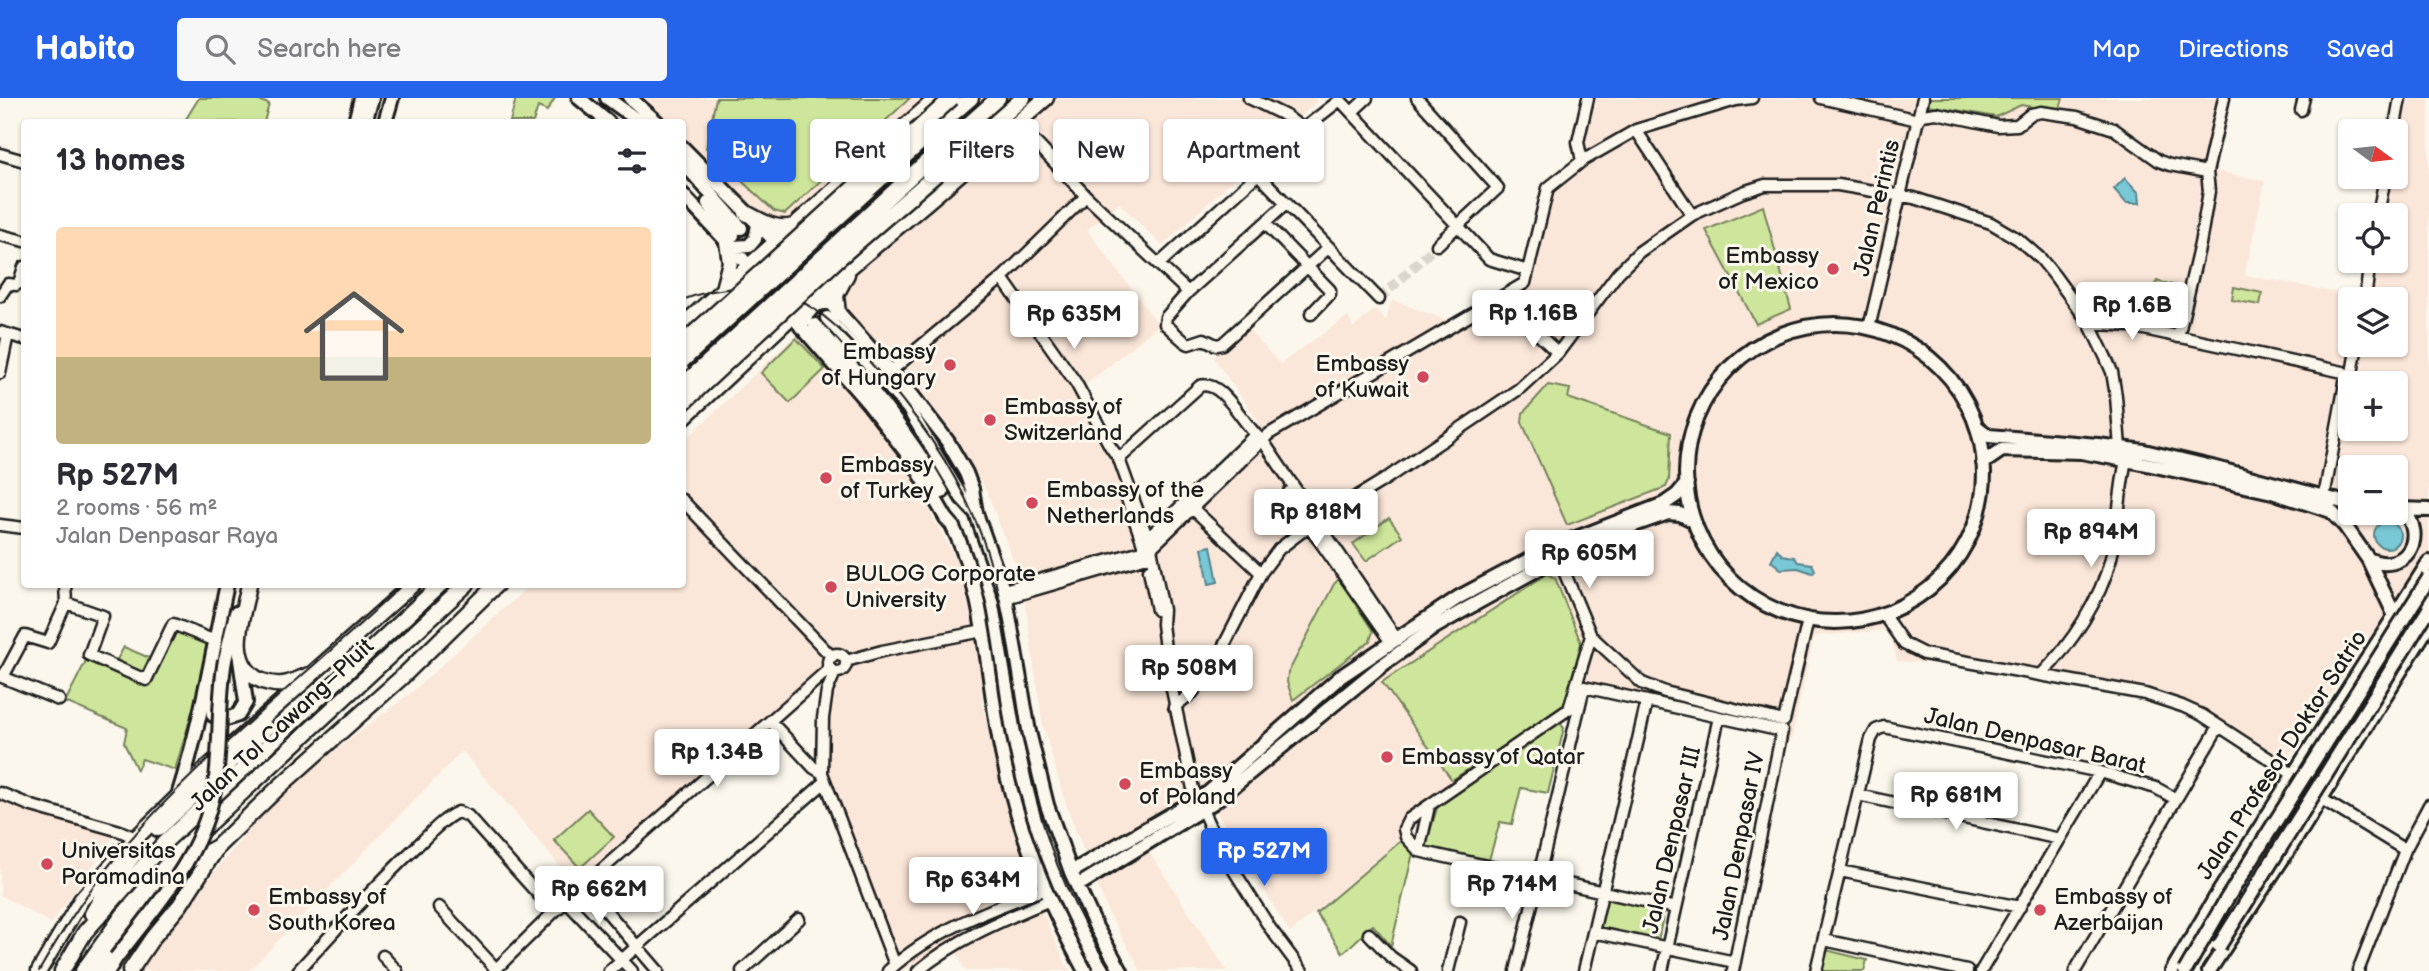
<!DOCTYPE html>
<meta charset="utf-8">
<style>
:root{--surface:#fff;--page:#f7f7f7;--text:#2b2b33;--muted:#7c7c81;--accent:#2563eb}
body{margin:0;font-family:"Balsamiq Sans",sans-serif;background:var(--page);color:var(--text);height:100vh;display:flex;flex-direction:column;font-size:26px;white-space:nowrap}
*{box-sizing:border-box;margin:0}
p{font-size:23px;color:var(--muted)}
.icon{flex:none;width:38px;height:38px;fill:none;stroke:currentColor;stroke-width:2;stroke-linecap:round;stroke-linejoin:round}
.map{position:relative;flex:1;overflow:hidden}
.drawer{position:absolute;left:21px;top:21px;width:665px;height:469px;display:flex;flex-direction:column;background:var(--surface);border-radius:7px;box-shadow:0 2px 5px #0004}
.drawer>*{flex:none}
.hud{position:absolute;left:707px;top:21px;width:665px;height:63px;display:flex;gap:14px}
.needle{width:46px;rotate:105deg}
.controls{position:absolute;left:2338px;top:21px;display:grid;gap:14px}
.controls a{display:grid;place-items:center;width:70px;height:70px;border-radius:7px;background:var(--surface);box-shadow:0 2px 5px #0004;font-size:35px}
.price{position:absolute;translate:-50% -60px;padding:0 16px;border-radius:7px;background:#fff;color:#222;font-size:23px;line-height:46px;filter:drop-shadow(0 2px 4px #0008)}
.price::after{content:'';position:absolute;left:50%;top:42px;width:21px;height:16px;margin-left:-10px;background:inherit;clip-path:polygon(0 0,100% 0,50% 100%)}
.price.active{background:var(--accent);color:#fff}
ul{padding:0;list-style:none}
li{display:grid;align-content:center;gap:14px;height:371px;padding:0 35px}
li span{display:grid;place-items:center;height:217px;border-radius:7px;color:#555}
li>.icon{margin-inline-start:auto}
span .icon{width:126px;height:126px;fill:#fffc;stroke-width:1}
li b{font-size:30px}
h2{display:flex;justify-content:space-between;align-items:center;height:84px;padding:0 35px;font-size:30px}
.chip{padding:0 24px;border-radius:7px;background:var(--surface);box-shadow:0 2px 5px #0004;font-size:24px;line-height:63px}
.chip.active{background:var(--accent);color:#fff}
header{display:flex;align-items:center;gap:42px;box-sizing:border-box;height:98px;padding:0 35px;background:var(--accent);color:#fff}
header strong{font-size:33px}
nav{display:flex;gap:38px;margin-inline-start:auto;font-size:24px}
.search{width:490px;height:63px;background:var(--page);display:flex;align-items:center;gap:18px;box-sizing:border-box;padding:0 24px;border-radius:7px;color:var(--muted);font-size:26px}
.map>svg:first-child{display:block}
.built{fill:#fbe7d9;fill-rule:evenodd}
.green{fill:#cee69b;stroke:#75815c;stroke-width:2}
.water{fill:#79c8d6;stroke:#54838c;stroke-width:2}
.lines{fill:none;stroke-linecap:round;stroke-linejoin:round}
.minor-tunnel{stroke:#dad6cd;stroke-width:10;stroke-dasharray:10 5;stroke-linecap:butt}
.major-tunnel{stroke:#dad6cd;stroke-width:12;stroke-dasharray:12 6;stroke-linecap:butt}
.minor-casing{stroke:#1c1c1c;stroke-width:15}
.major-casing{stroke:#1c1c1c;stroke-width:18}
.highway-casing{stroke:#1c1c1c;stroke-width:19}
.minor{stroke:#fbf7ec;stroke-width:10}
.major{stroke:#fbf7ec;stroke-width:12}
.highway{stroke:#fbf7ec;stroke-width:14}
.tram{stroke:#1c1c1c;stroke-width:2}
.major-bridge-casing{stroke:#1c1c1c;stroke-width:18;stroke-linecap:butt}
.highway-bridge-casing{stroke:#1c1c1c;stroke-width:19;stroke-linecap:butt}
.major-bridge{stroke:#fbf7ec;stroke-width:12}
.highway-bridge{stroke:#fbf7ec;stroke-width:14}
.poi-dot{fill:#d1495b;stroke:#fbf7ec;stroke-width:2.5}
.labels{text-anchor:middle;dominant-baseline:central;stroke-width:6;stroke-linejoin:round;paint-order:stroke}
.street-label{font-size:23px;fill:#1c1c1c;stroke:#fbf7ec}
.poi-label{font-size:23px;fill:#1c1c1c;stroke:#fbf7ec;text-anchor:start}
</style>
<header>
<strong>Habito</strong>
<div class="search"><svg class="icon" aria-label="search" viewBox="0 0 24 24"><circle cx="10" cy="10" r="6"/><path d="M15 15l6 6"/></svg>Search here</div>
<nav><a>Map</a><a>Directions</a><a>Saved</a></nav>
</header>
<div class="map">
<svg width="2429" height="873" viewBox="0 0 2429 873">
<rect width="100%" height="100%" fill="#fbf7ec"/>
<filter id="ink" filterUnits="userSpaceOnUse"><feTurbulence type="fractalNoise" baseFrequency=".0143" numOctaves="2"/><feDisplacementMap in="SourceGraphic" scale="14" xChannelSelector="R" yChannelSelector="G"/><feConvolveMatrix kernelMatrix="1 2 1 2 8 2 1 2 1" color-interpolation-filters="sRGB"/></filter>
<g filter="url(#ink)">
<path class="built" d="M639 0H925L798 124 776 127 758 115 683 42 682 24H664Z
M1046 0H1317L1316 4 1162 148 1119 105 1087 132 1159 227 1084 288 1121 359 1153 453 1252 351 1242 337 1259 324 1213 259 1247 229 1280 266 1348 218 1353 230 1375 211 1386 222 1392 202 1449 223 1518 184 1544 82 1579 58 1591 0H2226L2212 62 2219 74 2265 83 2245 177 2365 200 2370 163H2396V117H2376L2381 79H2396L2397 0H2429V453L2284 665 2207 614 2152 593 2053 574 1897 563 1889 532 1814 538 1791 644 1585 584 1290 835 1216 713 1144 746 1227 873H1141L1108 814 1065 704 1043 628 1022 485 987 394 942 320 899 265 839 211 844 186 925 116ZM2350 201H2396V247H2350ZM2350 285H2396V331H2350ZM2350 369H2396V415H2350Z
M798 235 908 366 920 383 930 414 977 499 982 606 1030 785 1065 865 1071 873H965L953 846 901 873H890L816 637 825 573 578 789 462 653 249 873H139L197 795 280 695 413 593 530 487 682 486 683 344Z
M0 694 116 736 51 825 0 797Z"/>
<path class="green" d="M199 0H251L269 6 264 24H184Z
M516 0H555L547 13 538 9 533 24H510Z
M716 0H910L785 116 774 113 706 50Z
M1930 0H2063L2059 14 2021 7 1996 19 1928 7Z
M1763 108 1791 211 1756 226 1706 132Z
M2157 183 2172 187 2164 218 2149 214Z
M2234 189 2262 195 2260 207 2232 202Z
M2107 191 2130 197 2126 213 2102 207Z
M796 240 825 271 790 305 761 275Z
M1548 287 1570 291 1568 300 1671 335 1669 382 1666 389 1567 427 1522 324 1523 315Z
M1389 420 1402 438 1366 463 1353 446Z
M1547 476 1555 480 1581 545 1566 603 1563 609 1452 682 1382 584Z
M1339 481 1373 533 1370 543 1293 602 1287 584 1288 575 1334 486Z
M174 525 213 536V543L175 672 142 661 137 672 124 645 127 630 65 604 89 557 115 565 124 549 154 562Z
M1559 624 1564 630 1548 695 1521 690 1512 726 1500 724 1488 765 1425 750 1438 707Z
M588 711 614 739 580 770 554 742Z
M1402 742 1413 755 1391 848 1373 827 1343 855 1316 815Z
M1605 801 1664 814 1657 847 1598 833Z
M1826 852 1867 862 1864 873H1821Z"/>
<path class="water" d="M2125 80 2139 95 2140 105H2126L2114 91Z
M2374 437a13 13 0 1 1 26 0a13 13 0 1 1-26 0Z
M1211 448 1218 484 1209 486 1202 450Z
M1777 451 1782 457 1794 459 1798 464 1812 466 1815 472 1813 475 1798 470 1781 471 1771 463Z"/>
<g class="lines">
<path class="minor-tunnel" d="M1379 201 1437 147"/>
<path class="major-tunnel" d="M741 130 778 166 827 220
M733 137 791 201"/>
<g class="minor-casing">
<path id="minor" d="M1249 0 1286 18 1303 31
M1417 0 1498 90 1437 147
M1821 0 1918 22
M2301 12 2304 0
M1352 14 1367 0
M1918 22 1922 17 1936 15 1998 28 2017 27 2031 16 2041 14 2077 19 2114 31 2159 63 2170 67 2207 74
M1018 26 1086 98 1188 194 1287 105
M1636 32 1692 117
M2394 33 2400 0
M0 56 24 63
M1582 63 1578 44 1588 0
M1258 76 1379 201
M2378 117 2385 79
M1265 125 1330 192V196L1311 216
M0 137 24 143
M1159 166 1258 76 1303 31 1340 2 1489 161 1528 173
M1002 180 1076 285 1110 348 1119 361 1151 450 1163 512 1162 526 1167 568 1193 691 1218 747 1270 830 1302 873
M1188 194 1166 219 1165 226 1185 244 1189 246 1204 241 1216 247 1222 246 1329 149
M1510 195 1523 222 1558 255
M0 198 8 186 16 187 19 185 24 169
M2365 201 2370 163
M2089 225 2130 228 2343 274 2346 277 2344 291
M1869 230 1923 0
M0 234 24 241
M2178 239 2200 146 2209 93 2207 74 2224 0
M891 273 1002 180 1086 98
M0 275 8 236
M1119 361 1200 288C1224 281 1244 330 1263 343L1396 540
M1289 394 1309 428 1390 543
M1126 398 1147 457
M2324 399 2344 291 2349 292 2357 247
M682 402 832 559
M1188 406 1261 475
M0 427 24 430
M1149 439 1255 337
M1151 450 1269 336 1525 185 1548 90 1582 63 1636 32 1736 2 1752 0
M1556 454 1591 538 1642 585 1665 594 1784 623 1808 522
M1149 472 1157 512
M65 486 66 505 103 518 89 557 146 582 173 526 215 543
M1004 492 1145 452
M1006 500 1147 459
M1883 516 1904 546 1924 556 2145 596 2182 608 2202 617 2294 677
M828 565a9 9 0 1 1 18 0a9 9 0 1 1-18 0Z
M846 563 882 553 983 533
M835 574 827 593 823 620 822 675 895 867
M2041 577C2072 545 2100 503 2111 460 2119 428 2119 394 2126 362
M0 578 59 602
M3 579 25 538 48 545 66 505
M1174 609 1193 594 1218 559 1261 475 1279 451 1309 428 1384 382 1519 291 1558 255 1618 175 1639 154 1692 117 1743 94 1765 87H1838L1914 100 1991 125 2018 141 2041 161 2054 177 2089 225 2105 258 2112 274 2116 298 2120 350
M770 623 814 670 822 675
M0 695 32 708 120 733 136 740
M1858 697 2060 741
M2320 700 2405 752
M1419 753 1406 739 1404 731 1409 721 1569 611 1591 538
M1419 753 1676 810
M1419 753 1429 708
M1840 773 2020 809
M585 788 658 873
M567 804 632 873
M439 809 496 871
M1593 834 1735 864
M1369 836 1391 859 1411 873
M1824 842 1967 873
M383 858 397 873
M298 873C337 830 375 788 417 748 429 737 442 721 458 714L468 718 554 814
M494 873 554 814 830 570
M609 873 825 684
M742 873 799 821
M888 873C933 832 989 812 1045 791
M918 873C958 840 1003 822 1050 802
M1448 873 1460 824
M1516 873 1584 589 1782 633 1733 873
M1584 873 1647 603
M1662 873 1719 619
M1816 873 1871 641 1876 632 1884 629 2100 674 2156 690 2176 701
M1981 873 2100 674
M2075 873 2219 628
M2358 873 2405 752 2429 707"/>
</g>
<g class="major-casing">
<path id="major" d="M579 0 608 24
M607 0 640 24
M630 0 657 24
M355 24 361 0
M365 24 372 0
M385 24 392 0
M682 49 776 144 911 296 948 344 966 375 972 391 976 415 1006 500 1029 634 1047 707 1071 774 1096 829 1121 873
M682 63 741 130
M682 96 732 149 868 305 913 363 946 420 952 427C987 498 986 579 1002 655 1018 733 1047 804 1085 873
M708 105 733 137
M732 149 749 148 755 141 758 127
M827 220 908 310 962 400 976 415
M1686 375a149 149 0 1 1 298 0a149 149 0 1 1-298 0Z
M815 227C862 279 908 333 942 394
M801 229C807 216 812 204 828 205
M1977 329 1989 338 2098 347 2144 353 2216 370 2350 406
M1983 365 2002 352 2081 354 2142 365 2272 394 2331 413 2345 428 2368 461 2395 518
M2400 411 2429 412
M2368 461C2405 478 2429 439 2402 411
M225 562 236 515
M211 592 213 617 223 622 238 617 246 604 240 562
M178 698C200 628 212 557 227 486
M1071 774 1208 695 1340 579 1459 499 1553 449 1664 406 1677 397 1687 385
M1077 788 1214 704 1381 568 1435 529 1466 511 1558 460 1634 427 1668 415 1680 416 1694 423
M108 873 116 860
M2172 873 2217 797 2429 464
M2209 873 2302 731 2429 527"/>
</g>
<g class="highway-casing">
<path id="highway" d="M925 40 971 0
M936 55 998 0
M940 73 1023 0
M746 115C761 123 776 133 793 128
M811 151 833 137 855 130
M723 191 730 164 727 144
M838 216 836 197 847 176
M682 228 937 0
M682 321 792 218 939 94 1046 0
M249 486C244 516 225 559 256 580 263 584 274 587 283 586 291 585 301 580 309 577
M158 731 266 630
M92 816 107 790 137 753
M39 873 81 802 136 740 208 669 413 486
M62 873 85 834 165 744 441 486
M83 873 123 817 175 757 467 486
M95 873C116 842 153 788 183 767 194 760 206 755 217 749
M130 873 153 839 180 807 218 748 278 690 401 580 497 486"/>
</g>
<use href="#minor" class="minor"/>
<use href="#major" class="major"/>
<use href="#highway" class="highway"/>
<path class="tram" d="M682 202C720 188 759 184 796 201 825 214 847 239 868 262 919 318 964 381 987 454 1013 535 1015 622 1037 704 1052 763 1079 821 1111 873
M39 873C63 831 89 791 120 754 203 654 310 576 403 486"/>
<g class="major-bridge-casing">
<path id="major-bridge" d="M2219 848 2429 511
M116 860C159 804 207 753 216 680 221 641 218 601 225 562
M2185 873 2226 802 2429 480"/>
</g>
<g class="highway-bridge-casing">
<path id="highway-bridge" d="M682 246 952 0
M682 263 925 40
M682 288 936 55
M682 306 837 162 940 73"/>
</g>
<use href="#major-bridge" class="major-bridge"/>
<use href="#highway-bridge" class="highway-bridge"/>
</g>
</g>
<g class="poi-dot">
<circle cx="1833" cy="171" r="7"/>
<circle cx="950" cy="267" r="7"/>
<circle cx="1423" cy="279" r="7"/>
<circle cx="990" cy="322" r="7"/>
<circle cx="826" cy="380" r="7"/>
<circle cx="1032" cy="405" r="7"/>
<circle cx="831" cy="489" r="7"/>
<circle cx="1387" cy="659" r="7"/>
<circle cx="1125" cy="686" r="7"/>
<circle cx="47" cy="766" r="7"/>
<circle cx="254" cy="812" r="7"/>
<circle cx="2040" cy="812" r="7"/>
</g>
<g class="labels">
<g class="street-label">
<text transform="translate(1877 110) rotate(-77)">Jalan Perintis</text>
<text transform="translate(282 627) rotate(-43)">Jalan Tol Cawang–Pluit</text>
<text transform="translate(2035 643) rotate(13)">Jalan Denpasar Barat</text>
<text transform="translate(2282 657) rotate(-57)">Jalan Profesor Doktor Satrio</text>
<text transform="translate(1672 742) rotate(-77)">Jalan Denpasar III</text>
<text transform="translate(1739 748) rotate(-79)">Jalan Denpasar IV</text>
</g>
<g class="poi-label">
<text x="1819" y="158" text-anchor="end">Embassy<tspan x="1819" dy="26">of Mexico</tspan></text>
<text x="936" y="254" text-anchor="end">Embassy<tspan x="936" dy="26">of Hungary</tspan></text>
<text x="1409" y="266" text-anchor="end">Embassy<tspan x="1409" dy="26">of Kuwait</tspan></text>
<text x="1004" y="309">Embassy of<tspan x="1004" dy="26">Switzerland</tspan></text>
<text x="840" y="367">Embassy<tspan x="840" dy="26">of Turkey</tspan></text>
<text x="1046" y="392">Embassy of the<tspan x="1046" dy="26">Netherlands</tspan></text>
<text x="845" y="476">BULOG Corporate<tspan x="845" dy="26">University</tspan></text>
<text x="1401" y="659">Embassy of Qatar</text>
<text x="1139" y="673">Embassy<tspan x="1139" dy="26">of Poland</tspan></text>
<text x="61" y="753">Universitas<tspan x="61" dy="26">Paramadina</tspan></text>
<text x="268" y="799">Embassy of<tspan x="268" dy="26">South Korea</tspan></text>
<text x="2054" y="799">Embassy of<tspan x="2054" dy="26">Azerbaijan</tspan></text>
</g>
</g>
</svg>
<div class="controls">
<a><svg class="needle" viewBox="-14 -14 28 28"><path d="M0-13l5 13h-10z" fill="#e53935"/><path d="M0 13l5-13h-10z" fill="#7c7c81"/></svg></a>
<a><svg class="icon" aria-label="locate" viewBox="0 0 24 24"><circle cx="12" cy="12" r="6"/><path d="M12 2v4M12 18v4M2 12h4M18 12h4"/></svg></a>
<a><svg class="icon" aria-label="layers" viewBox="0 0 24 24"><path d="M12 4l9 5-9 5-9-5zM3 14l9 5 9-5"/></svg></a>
<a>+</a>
<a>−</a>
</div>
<b class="price" style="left:2132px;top:244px">Rp 1.6B</b>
<b class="price" style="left:1533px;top:252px">Rp 1.16B</b>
<b class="price" style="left:1074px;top:253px">Rp 635M</b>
<b class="price" style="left:1316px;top:451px">Rp 818M</b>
<b class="price" style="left:2091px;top:471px">Rp 894M</b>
<b class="price" style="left:1589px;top:492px">Rp 605M</b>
<b class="price" style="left:1189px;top:607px">Rp 508M</b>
<b class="price" style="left:717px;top:691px">Rp 1.34B</b>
<b class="price" style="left:1956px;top:734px">Rp 681M</b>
<b class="price active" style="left:1264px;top:790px">Rp 527M</b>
<b class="price" style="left:973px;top:819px">Rp 634M</b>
<b class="price" style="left:1512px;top:823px">Rp 714M</b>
<b class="price" style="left:599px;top:828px">Rp 662M</b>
<div class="hud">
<a class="chip active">Buy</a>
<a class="chip">Rent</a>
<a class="chip">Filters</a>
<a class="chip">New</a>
<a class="chip">Apartment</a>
</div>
<section class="drawer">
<h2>13 homes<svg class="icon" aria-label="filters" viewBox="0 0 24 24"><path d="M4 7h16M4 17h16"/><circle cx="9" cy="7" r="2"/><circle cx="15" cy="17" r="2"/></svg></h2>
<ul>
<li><span style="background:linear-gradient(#ffd9b3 60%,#c2b280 0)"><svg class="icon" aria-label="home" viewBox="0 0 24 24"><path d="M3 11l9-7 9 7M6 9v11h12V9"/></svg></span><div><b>Rp 527M</b><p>2 rooms · 56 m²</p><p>Jalan Denpasar Raya</p></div></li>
</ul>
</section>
</div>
